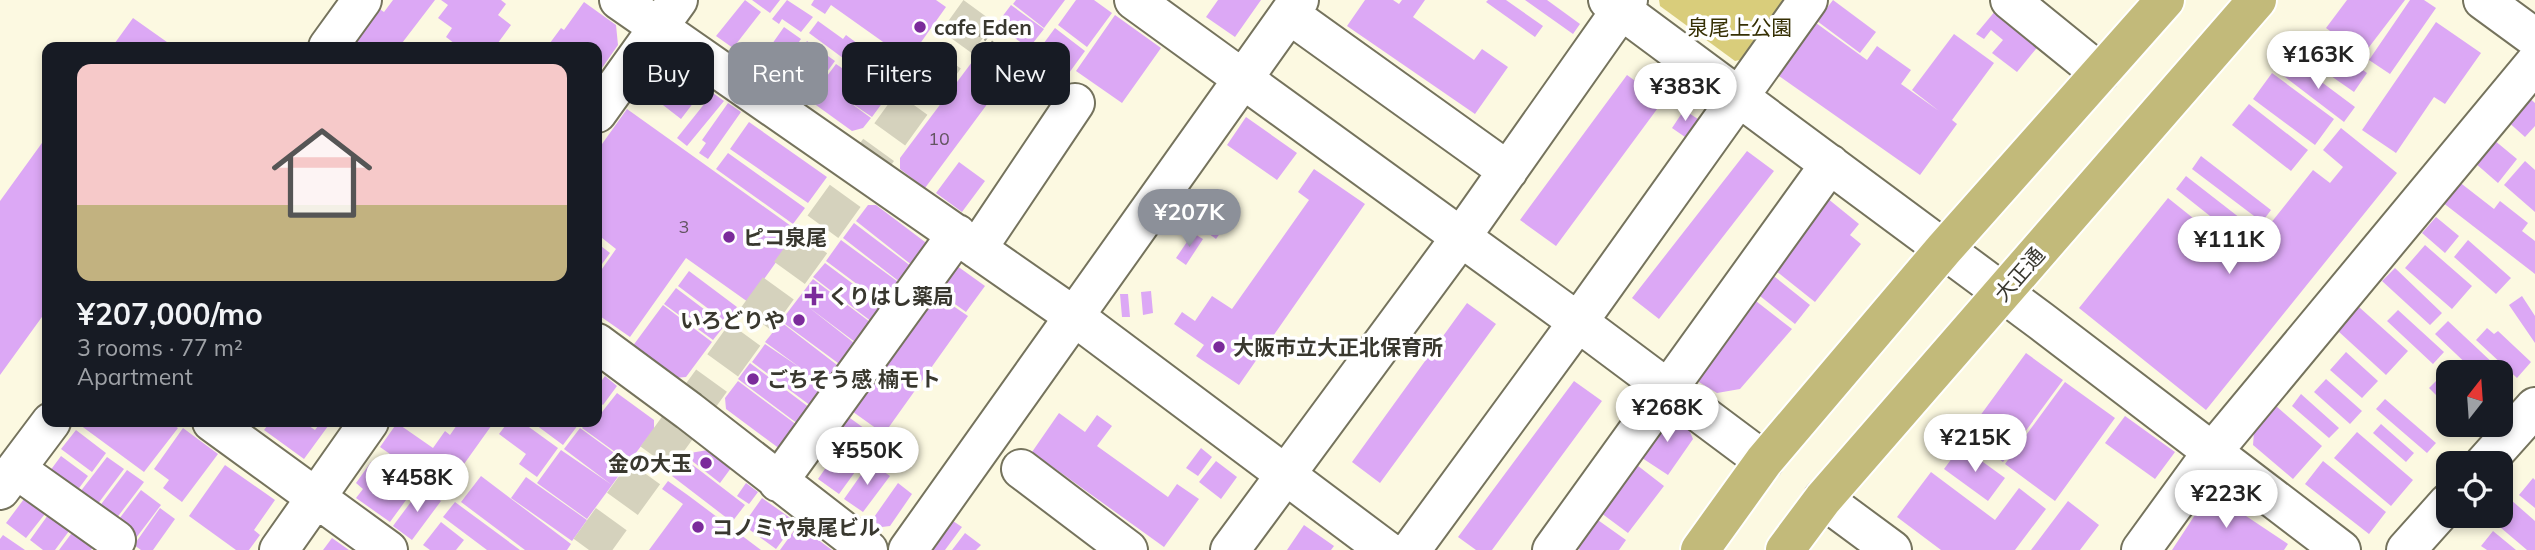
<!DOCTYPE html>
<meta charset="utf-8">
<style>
:root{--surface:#171b24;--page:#20242c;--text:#f1f3f6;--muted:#9ea1a6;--accent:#8c9099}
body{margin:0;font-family:Mulish,"Noto Sans JP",sans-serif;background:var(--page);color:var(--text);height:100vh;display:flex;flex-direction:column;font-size:26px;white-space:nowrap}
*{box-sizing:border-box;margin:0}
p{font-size:23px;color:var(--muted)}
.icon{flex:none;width:38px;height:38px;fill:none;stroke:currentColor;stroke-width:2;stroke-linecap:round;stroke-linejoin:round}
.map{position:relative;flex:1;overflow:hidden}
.side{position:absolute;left:42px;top:42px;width:560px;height:385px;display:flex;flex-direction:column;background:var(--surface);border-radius:14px;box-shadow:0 4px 10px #0003}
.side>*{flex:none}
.guide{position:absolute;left:623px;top:42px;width:665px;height:63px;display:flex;gap:14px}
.needle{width:46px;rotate:17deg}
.buttons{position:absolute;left:2436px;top:360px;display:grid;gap:14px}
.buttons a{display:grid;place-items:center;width:77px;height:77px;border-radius:14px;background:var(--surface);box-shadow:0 4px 10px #0003;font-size:35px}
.price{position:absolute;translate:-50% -60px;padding:0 16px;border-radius:24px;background:#fff;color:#222;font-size:23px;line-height:46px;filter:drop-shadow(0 2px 4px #0008)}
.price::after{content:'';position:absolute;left:50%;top:42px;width:21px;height:16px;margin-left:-10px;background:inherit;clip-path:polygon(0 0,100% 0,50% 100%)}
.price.active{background:var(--accent);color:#fff}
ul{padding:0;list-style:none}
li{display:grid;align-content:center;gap:14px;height:371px;padding:0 35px}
li span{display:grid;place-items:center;height:217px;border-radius:14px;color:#555}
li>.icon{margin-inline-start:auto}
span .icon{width:126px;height:126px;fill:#fffc;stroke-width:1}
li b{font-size:30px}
.tag{padding:0 24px;border-radius:14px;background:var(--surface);box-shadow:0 4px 10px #0003;font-size:24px;line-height:63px}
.tag.active{background:var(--accent);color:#fff}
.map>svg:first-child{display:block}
.green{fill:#d9cd7b}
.building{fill:#dca8f5}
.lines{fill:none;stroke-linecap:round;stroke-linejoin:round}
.minor-tunnel{stroke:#d5d2bd;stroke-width:38;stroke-dasharray:38 19;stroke-linecap:butt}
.minor-casing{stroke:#75735d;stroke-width:42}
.major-casing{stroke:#fff;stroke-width:42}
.path{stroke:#a4a290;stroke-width:4.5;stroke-dasharray:2 5;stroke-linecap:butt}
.minor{stroke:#fff;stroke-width:38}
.major{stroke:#c2ba7a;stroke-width:38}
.poi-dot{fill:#7b2b9b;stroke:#fff;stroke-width:2.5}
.labels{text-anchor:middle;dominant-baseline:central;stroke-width:7;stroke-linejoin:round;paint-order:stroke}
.number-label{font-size:18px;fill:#625460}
.poi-label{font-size:21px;font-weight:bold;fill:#39382f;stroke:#fff;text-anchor:start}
.park-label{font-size:21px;fill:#363004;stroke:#fff}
.street-label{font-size:21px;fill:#39382f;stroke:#fff}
</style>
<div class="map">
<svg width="2535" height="550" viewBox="0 0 2535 550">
<rect width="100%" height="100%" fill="#fcf9e1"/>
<path class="green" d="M1659 0H1793L1753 57 1735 61 1660 6Z"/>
<path class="building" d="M393 0H435L399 47H361L353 39 378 8 384 12Z
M441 0H501L506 4 498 15 511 25 495 47H459L446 37 452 28 438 18 448 5Z
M745 0 761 12 733 48 716 36Z
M752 0H780L770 13Z
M787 0 813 17 801 32 782 19 779 24 772 19Z
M814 0H936L946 7 902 69 887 58 893 49 831 5 825 14 811 5Z
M1016 0H1065L1044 28 1013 4Z
M1076 0H1094L1112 13 1087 47 1058 25Z
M1218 0H1261L1235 37 1206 17Z
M1365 0H1393L1399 4 1402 0H1425L1413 17 1474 60 1482 49 1508 67 1475 114 1347 26Z
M1488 0H1506L1543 26 1535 37 1486 2Z
M1525 0H1547L1580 24 1573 34Z
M1833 0 1876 32 1860 53 1817 21Z
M2347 0H2405L2363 55 2326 28Z
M2410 0H2424L2436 8 2390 74 2369 60Z
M584 2 616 25 618 45 597 75V47H547L561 28 564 30Z
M2001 4 2040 44 2017 72 1992 53 2003 40 1991 30 1984 39 1976 34Z
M1011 5 1044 29 1029 48 996 25Z
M1115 15 1161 48 1122 103 1076 71Z
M133 18 174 47H112Z
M818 21 843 39 846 35 901 76 889 92 809 33Z
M2436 22 2481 53 2445 104 2434 97 2396 153 2362 130Z
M1816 23 1867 60 1877 46 1911 70 1901 84 1939 111 1912 90 1954 34 1994 63 1952 120 1957 124 1920 175 1779 76Z
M784 27 801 39 775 76 758 64Z
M1055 28 1085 51 1069 73 1038 51Z
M2315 36 2367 73 2354 92 2301 55Z
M807 41 835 61 808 98 780 77Z
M981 50 1011 72 925 188 900 169V158Z
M2292 60 2355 107 2344 122 2281 74Z
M674 63 696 81 685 95 694 102 681 119 641 88 659 65Z
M836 64 886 98 872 117 841 96 871 118 863 128 852 131 809 100Z
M2272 73 2334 119 2315 145 2253 99Z
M1627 75 1663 101 1556 246 1520 220Z
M713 93 724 101 687 146 677 138Z
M2527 96 2535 103V126L2525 137 2506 120Z
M728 103 741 112 708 159 699 153 706 143 702 140Z
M2249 104 2308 150 2291 171 2232 125Z
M627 109 798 231 748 302 686 258 630 337 597 314V276L616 249 597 234V151Z
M1684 110 1698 119 1685 137 1672 128Z
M1246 117 1297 153 1277 180 1227 145Z
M749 122 827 177 808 203 730 149Z
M2341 128 2397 173 2206 410 2079 308 2168 198 2243 258 2313 170 2330 183 2343 167 2323 150Z
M47 136V310L0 375V201Z
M2494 140 2517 159 2498 183 2475 163Z
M1747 151 1774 171 1659 319 1632 298Z
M728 153 805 208 793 224 716 169Z
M2201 156 2271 210 2262 222 2192 169Z
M2525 161 2535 170V212L2504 185Z
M959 162 985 181 962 212 936 193Z
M1314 169 1365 204 1239 385 1196 356 1204 345 1174 324 1182 312 1195 321 1212 296 1232 309 1309 200 1298 192Z
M2186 176 2249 225 2239 239 2176 189Z
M2458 181 2494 209 2500 201 2528 223 2522 231 2535 241V274L2442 202Z
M1827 198 1859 224 1850 235 1861 244 1815 302 1771 267Z
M1213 203 1232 216 1216 239 1197 225Z
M868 205H876L929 245 913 266 856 221Z
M2436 217 2459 236 2445 253 2422 233Z
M854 223 916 270 905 286 843 238Z
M1193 233 1203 239 1186 265 1176 258Z
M841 240 905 287 889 308 826 261Z
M2468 240 2511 278 2496 294 2454 257Z
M597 243 610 253 597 271Z
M2425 245 2472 286 2452 309 2405 268Z
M825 263 888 310 876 325 813 277Z
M953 263 985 286 966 312 934 289Z
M2395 268 2442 313 2430 325 2382 281Z
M689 271 737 307 726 322 678 286Z
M1770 273 1810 305 1795 324 1755 292Z
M813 279 874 325 859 345 807 306 858 346 842 366 781 321Z
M676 288 725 325 713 340 664 304Z
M931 291 968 316 884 434 849 409Z
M1151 291 1153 313 1143 315 1141 292Z
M1120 294H1128L1130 317H1122Z
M2522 296 2535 316V343L2509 305Z
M1752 298 1792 329 1740 389 1717 393 1694 379Z
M1467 303 1496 324 1380 483 1352 462Z
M663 305 712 342 686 377 674 378 632 347Z
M2359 307 2408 351 2386 375 2338 331Z
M2398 310 2444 352 2433 364 2387 321Z
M2448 321 2496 366 2489 373H2476L2435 334Z
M781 322 841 368 811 406 752 362 765 344 802 369 765 342Z
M2487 328 2494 334 2498 331 2531 362 2517 378 2476 340Z
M2346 352 2378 381 2362 398 2330 370Z
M2026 353 2063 380 2003 462 1966 435Z
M750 363 810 408 798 424 738 379Z
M605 376 617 386 603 405 599 402 597 404V387Z
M2440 377 2448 385V407L2429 388Z
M2326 379 2362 411 2350 424 2314 392Z
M738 381 797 425 780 449 726 409 725 398Z
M1574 381 1602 401 1492 550H1476L1458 537Z
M2065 382 2115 418 2055 501 2005 464Z
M617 393 654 420V429L629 462 582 428 587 422H597V408L602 412Z
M2301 394 2339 428 2329 438 2292 406Z
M2385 399 2436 443 2427 453 2376 409Z
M2276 406 2322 446 2293 479 2253 445 2254 432Z
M843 413 879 439 839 494 818 479 827 466 816 458 830 440 842 449 848 442 831 430Z
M1059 413 1085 432 1097 415 1112 426 1097 446 1168 497 1177 484 1199 499 1164 547 1032 452Z
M1668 413 1688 427 1693 439 1668 475 1639 456Z
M2125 416 2175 452 2155 479 2105 443Z
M76 422H169L178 428 144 472Z
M270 422H303L315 430 321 422H331L304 459 264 430Z
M459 422H494L444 492 380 447 397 423 433 448 445 431 450 435Z
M508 422H522L558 448 537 477 519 464 526 454 499 434Z
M532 422H573L578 425 563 445Z
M2381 424 2414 453 2406 462 2373 433Z
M183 428 218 454 182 502 163 488 169 480 154 469Z
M580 428 628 463 612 485 564 449Z
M76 430 106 453 92 472 61 449Z
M2357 432 2413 480 2391 506 2334 458Z
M1961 446 2005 478 1988 501 1944 469Z
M1201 448 1212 457 1198 476 1186 468Z
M561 450 612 485 587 519 537 483Z
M708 450 731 468 720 483 687 457 690 453Z
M61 456 88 476 74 495 47 475Z
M107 457 124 469 97 505 80 492Z
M685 459 745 505 732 522 672 476Z
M1216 461 1237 477 1221 499 1199 482Z
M2323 461 2386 512 2369 534 2305 484Z
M371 462 394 479 399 472 417 485 390 522 356 498 363 489 356 483Z
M870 462 890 476 863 512 844 499Z
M1633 462 1664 486 1628 533 1597 510Z
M225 465 275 500 254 530 260 535 249 550H236L189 516Z
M127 470 144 482 116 519 99 507Z
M1931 472 1995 520 2019 488 2046 509 2015 550H1941L1897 517Z
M481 476 571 544 567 550H525L461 502Z
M526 477 587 520 572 541 511 498Z
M2533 478 2535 480V508L2519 495Z
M668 481 689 496 761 550H649L683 504 662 489Z
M746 483 758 492 749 504 737 496Z
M898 483 912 494 890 526 882 527 872 520Z
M422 487 441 501 412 540 393 526Z
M141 490 161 505 136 538 116 523Z
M2210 492 2288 544 2284 550H2172Z
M2502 492 2535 521V550H2527L2487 516H2501Z
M27 495 48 510 26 538 6 523Z
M762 498 796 522 776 549 743 525Z
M2068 501 2099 525 2080 550H2031Z
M455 502 520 550H487L443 517Z
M160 508 175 519 153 550H141L134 545Z
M1588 513 1626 540 1619 550H1580L1567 541Z
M48 515 69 531 55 550H43L30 540Z
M953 521 962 527 945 550H932Z
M441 522 464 540 456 550H430L423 545Z
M798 525 832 550H780Z
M1304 525 1334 546 1331 550H1287Z
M74 530 94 545 91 550H59Z
M2493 531 2516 550H2487L2481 546Z
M965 533 981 545 976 550H952Z
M3 535 25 550H0V539Z
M332 538 349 550H323Z"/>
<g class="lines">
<path class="minor-tunnel" d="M589 550 987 0"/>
<g class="minor-casing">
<path id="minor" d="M619 0 1075 317 1386 550
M1134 0 1578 322 1764 461
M1608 0 2041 321 2341 550
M2010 0 2100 73
M2483 0 2535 38
M1289 14 1508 171
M328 47 362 0
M597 113 678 0
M977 249 1075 103
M597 343 689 411 868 550
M212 422 388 550
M2484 464 2535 407
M16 469 116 540
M1021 469 1128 550
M778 482 957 234
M0 490 51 422
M1823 499 1892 550
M279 550 369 422
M908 550 1299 0
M1230 550 1461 237 1628 0
M1411 550 1578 322 1808 0
M1552 550 1830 164
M2141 550 2213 451 2535 63
M2406 550 2448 503"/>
</g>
<g class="major-casing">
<path id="major" d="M1700 550 1764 461 1944 249 2165 0
M1785 550 1823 499 2257 0"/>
</g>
<path class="path" d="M968 26 1047 83"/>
<use href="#minor" class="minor"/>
<use href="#major" class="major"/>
</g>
<g class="poi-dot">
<circle cx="920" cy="27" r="7"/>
<circle cx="729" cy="237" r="7"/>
<path d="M810.5 285.5h7v7h7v7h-7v7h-7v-7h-7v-7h7z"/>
<circle cx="799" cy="320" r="7"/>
<circle cx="1219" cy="347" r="7"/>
<circle cx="753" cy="379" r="7"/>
<circle cx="706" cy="463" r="7"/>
<circle cx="698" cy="527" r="7"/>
</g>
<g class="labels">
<g class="number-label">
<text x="939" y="138">10</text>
<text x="684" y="226">3</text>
</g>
<g class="poi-label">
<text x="934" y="27">cafe Eden</text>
<text x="743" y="237">ピコ泉尾</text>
<text x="828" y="296">くりはし薬局</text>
<text x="785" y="320" text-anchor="end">いろどりや</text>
<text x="1233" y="347">大阪市立大正北保育所</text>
<text x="767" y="379">ごちそう感 楠モト</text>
<text x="692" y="463" text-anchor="end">金の大玉</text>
<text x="712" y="527">コノミヤ泉尾ビル</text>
</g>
<g class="park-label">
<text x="1740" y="27">泉尾上公園</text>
</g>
<g class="street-label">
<text transform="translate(2019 274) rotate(-49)">大正通</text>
</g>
</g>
</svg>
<div class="buttons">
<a><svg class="needle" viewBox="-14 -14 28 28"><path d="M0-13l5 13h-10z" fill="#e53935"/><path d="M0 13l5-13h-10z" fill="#9ea1a6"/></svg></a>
<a><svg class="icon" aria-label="locate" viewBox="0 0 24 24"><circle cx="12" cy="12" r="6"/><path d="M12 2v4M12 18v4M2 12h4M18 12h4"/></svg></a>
</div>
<b class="price" style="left:2318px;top:91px">¥163K</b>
<b class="price" style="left:1685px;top:123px">¥383K</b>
<b class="price active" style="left:1189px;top:249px">¥207K</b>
<b class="price" style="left:2229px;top:276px">¥111K</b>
<b class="price" style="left:1667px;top:444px">¥268K</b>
<b class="price" style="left:1975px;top:474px">¥215K</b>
<b class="price" style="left:867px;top:487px">¥550K</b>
<b class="price" style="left:417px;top:514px">¥458K</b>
<b class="price" style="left:2226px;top:530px">¥223K</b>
<div class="guide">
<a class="tag">Buy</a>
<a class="tag active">Rent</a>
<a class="tag">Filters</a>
<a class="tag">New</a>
</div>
<section class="side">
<ul>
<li><span style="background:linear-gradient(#f6c9c9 65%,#c2b280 0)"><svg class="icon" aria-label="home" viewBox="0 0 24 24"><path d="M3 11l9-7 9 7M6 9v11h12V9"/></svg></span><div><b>¥207,000/mo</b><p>3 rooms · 77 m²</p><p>Apartment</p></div></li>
</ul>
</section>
</div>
